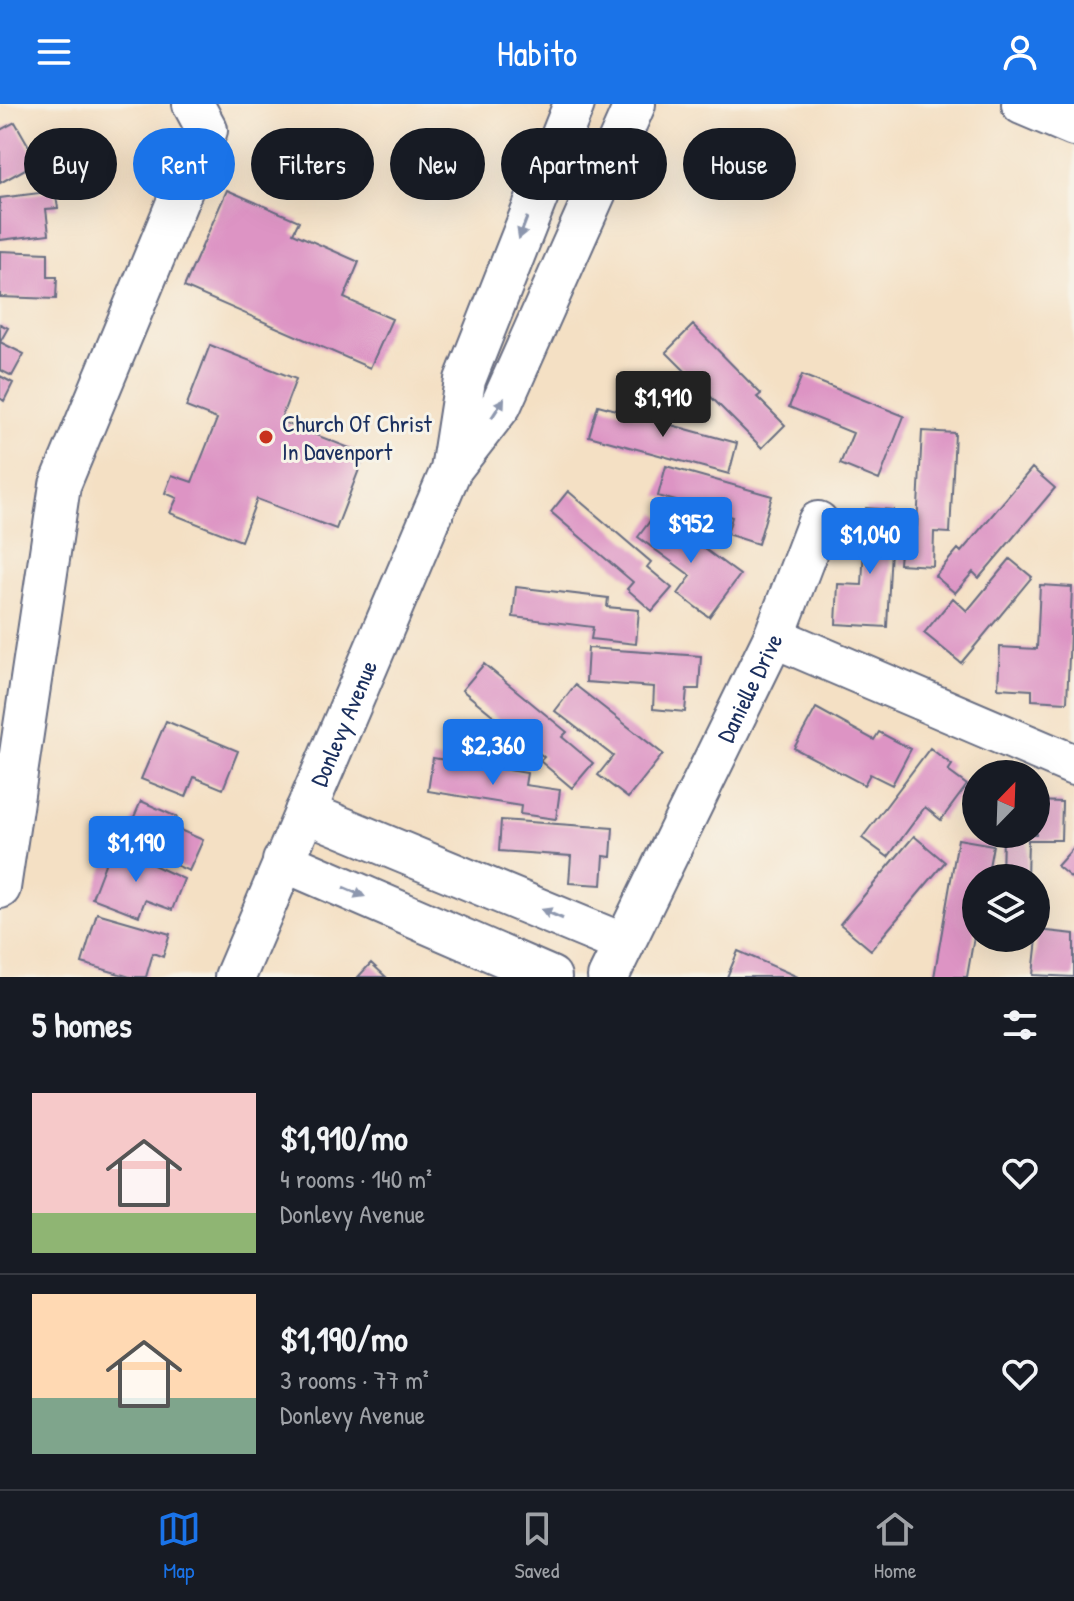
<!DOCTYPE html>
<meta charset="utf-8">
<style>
:root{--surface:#171b24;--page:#242831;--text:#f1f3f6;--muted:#9ea1a6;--line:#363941;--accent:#1a73e8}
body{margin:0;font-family:"Patrick Hand",sans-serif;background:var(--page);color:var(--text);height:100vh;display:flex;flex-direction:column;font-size:30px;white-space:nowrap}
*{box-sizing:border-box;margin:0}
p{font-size:26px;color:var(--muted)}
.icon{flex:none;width:44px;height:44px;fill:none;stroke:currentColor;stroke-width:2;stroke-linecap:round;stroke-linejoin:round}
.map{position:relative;height:873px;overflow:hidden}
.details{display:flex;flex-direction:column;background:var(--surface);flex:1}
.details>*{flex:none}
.top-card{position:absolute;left:24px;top:24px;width:1026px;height:72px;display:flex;gap:16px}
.needle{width:52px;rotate:23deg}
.fabs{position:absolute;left:962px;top:656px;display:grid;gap:16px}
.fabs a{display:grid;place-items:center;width:88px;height:88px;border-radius:50%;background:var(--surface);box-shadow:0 8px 32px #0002;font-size:40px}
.price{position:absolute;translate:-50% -68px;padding:0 18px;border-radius:8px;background:var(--accent);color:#fff;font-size:26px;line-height:52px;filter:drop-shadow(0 2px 4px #0008)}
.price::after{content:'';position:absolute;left:50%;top:48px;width:24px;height:18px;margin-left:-12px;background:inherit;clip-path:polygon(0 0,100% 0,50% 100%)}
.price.active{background:#222;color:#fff}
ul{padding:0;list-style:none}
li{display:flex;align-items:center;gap:24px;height:200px;padding:0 32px}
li+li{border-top:2px solid var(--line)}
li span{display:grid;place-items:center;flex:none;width:224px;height:160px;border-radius:0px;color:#555}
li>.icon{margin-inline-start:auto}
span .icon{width:96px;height:96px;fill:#fffc;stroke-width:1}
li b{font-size:34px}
h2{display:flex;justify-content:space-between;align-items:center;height:96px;padding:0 32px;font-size:34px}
.chip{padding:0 28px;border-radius:36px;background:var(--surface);box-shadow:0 8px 32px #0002;font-size:28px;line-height:72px}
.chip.active{background:var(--accent);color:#fff}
header{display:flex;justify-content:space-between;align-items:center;height:104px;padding:0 32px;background:var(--accent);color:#fff;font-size:36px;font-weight:600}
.tabs{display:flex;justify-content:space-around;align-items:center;height:112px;border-top:2px solid var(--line);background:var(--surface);font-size:22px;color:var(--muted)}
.tabs a{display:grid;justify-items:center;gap:4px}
.tabs .active{color:var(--accent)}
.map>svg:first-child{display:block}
.building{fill:#dd94c4}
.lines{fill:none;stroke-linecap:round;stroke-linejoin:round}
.minor-casing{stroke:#676d82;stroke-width:44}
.minor{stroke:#fff;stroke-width:40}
.oneway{fill:#8d97ae}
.poi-dot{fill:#c8321e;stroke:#f7f3e8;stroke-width:3}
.labels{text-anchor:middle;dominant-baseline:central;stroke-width:6;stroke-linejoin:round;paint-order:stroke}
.poi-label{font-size:24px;fill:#1b2f5e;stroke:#f7f3e8;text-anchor:start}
.street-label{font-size:24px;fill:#1b2f5e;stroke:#f7f3e8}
</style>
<header><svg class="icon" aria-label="menu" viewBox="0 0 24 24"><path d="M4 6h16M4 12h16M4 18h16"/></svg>Habito<svg class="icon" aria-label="person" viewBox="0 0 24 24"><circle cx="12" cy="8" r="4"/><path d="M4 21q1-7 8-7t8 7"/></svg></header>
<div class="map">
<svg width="1074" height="873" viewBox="0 0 1074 873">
<rect width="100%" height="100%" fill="#f7f3e8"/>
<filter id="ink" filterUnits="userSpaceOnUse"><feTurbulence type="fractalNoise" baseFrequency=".0125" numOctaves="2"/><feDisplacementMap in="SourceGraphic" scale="16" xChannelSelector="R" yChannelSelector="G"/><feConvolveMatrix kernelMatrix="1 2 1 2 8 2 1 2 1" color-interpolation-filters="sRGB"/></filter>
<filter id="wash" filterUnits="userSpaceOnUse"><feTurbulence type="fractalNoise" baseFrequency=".006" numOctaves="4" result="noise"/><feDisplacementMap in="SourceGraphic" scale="32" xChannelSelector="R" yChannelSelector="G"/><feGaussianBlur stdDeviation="1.8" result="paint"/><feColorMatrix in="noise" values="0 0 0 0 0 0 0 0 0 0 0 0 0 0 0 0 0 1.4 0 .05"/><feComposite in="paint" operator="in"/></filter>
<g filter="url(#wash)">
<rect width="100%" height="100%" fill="#f4e0c4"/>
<g id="blocks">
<path class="building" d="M15 18 38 58 0 79V26Z
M227 86 299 117 293 129 359 158 344 194 392 215 370 264 184 183Z
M55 87 58 104 46 105 49 130 0 136V94Z
M0 147 48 149V173H57L56 195 0 193Z
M0 220 8 224 0 238 24 250 12 272 0 266Z
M693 221 761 290 757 293 785 321 762 344 666 248Z
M210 241 296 275 280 317 365 350 336 425 257 395 241 437 170 409 177 394 165 389 172 371 192 378 217 315 186 303Z
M802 271 904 312 879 376 840 360 853 329 789 303Z
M0 272 13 279 4 297 0 294Z
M598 301 737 339 729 370 589 332Z
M922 327 955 329 950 429 934 428 933 462 899 460 902 421 917 422Z
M666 362 772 392 758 440 727 430 732 413 658 392Z
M1032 364 1055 384 979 474 973 468 955 489 935 472 958 445 961 448Z
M568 387 651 458 647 463 672 484 652 507 627 485 633 478 551 408Z
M866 404 893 406 887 523 836 520 838 480 862 481Z
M656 409 740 471 709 513 678 490 691 472 638 433Z
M1010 455 1032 473 961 559 924 529 953 494 967 507Z
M1040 481 1072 483 1067 598 1032 596V586L998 584 1000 543 1037 545Z
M516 483 608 494 607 503 639 506 636 540 591 535 593 523 513 513Z
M588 544 701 552 699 585H687L685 608 653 605 654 583 586 578Z
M484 560 567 628 562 633 593 659 572 684 540 657 544 653 462 586Z
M575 581 663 650 628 694 598 671 613 652 555 607Z
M816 604 874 636 879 628 911 645 892 681 870 670 864 681 794 644Z
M166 617 238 647 223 685 194 673 186 693 141 675Z
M930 644 952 661 948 667 967 681 941 716 925 703 888 753 862 734Z
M433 654 527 669 525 681 560 686 556 715 520 710 521 702 428 687Z
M141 697 177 713 173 723 203 736 189 767 123 738Z
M1036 697 1062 698 1061 736H1028L1027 774H1002L1003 730H1036Z
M501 716 613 724 611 753 604 752 602 781 569 779 571 752 499 747Z
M914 732 945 758 871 846 840 820Z
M958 735 993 741 987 774H976V821L967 873H934Z
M112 742 184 775 172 806 145 796 139 812 92 794Z
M1074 743V776L1057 762Z
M97 809 170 830 163 853 153 849 146 873H130L82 859Z
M1038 826 1074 830V873L1033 871Z
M738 847 798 873H727Z
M371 859 386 873H358Z"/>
</g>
</g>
<g filter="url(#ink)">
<use href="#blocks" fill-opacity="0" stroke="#676d82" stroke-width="2"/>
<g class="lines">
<g class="minor-casing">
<g id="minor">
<path d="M1022 0 1074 22"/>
<path d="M453 363 501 301 635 0"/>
<path d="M774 533 1074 661"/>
<path d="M305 708 624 840"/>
<path d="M283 757 551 873"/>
<path d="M0 784 60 381 207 26 193 0"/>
<path id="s1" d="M235 873 451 366 465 276 574 0"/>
<path id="s2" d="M608 873 774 533 818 418"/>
</g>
</g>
<use href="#minor" class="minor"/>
</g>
<defs><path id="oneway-solid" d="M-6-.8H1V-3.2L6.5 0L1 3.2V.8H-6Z" transform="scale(2)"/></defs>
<g class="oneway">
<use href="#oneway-solid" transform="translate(523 124) rotate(111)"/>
<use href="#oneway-solid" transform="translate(498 304) rotate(-57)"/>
<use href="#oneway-solid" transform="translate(354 788) rotate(23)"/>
<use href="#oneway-solid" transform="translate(552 810) rotate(-157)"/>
</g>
</g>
<circle class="poi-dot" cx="266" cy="333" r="8"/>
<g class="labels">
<g class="poi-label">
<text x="282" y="319">Church Of Christ<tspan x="282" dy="28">In Davenport</tspan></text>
</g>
<g class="street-label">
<text stroke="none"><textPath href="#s2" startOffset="322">Danielle Drive</textPath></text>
<text stroke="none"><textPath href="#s1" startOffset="276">Donlevy Avenue</textPath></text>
</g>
</g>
</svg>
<div class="fabs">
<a><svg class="needle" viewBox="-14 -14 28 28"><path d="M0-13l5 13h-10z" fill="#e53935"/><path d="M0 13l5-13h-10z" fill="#9ea1a6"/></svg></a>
<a><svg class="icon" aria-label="layers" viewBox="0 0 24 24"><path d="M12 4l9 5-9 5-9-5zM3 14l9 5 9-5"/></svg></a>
</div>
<b class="price active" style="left:663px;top:335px">$1,910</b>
<b class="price" style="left:691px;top:461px">$952</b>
<b class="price" style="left:870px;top:472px">$1,040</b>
<b class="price" style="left:493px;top:683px">$2,360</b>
<b class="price" style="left:136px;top:780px">$1,190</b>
<div class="top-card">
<a class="chip">Buy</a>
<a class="chip active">Rent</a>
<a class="chip">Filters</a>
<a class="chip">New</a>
<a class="chip">Apartment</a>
<a class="chip">House</a>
</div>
</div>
<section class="details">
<h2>5 homes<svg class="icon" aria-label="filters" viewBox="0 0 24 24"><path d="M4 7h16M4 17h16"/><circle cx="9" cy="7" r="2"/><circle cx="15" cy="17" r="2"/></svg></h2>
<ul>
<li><span style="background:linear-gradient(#f6c9c9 75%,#8fb573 0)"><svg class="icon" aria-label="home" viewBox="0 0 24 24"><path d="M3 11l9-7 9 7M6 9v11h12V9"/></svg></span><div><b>$1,910/mo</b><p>4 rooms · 140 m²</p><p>Donlevy Avenue</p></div><svg class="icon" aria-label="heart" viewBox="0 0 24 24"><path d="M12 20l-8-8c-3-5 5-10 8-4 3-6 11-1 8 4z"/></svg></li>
<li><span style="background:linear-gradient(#ffd9b3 65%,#7fa58c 0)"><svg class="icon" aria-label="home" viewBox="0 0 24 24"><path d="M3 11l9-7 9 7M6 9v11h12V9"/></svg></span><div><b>$1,190/mo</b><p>3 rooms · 77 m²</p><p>Donlevy Avenue</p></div><svg class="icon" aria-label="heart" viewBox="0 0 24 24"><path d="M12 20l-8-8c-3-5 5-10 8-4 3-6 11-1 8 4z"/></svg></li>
</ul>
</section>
<nav class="tabs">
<a class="active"><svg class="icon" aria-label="map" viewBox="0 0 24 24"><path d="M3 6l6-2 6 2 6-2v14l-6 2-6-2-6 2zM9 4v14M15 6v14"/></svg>Map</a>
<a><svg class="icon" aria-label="saved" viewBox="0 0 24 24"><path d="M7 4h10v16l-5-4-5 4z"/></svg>Saved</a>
<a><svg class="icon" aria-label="home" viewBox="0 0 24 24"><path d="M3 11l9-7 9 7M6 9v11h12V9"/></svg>Home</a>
</nav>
